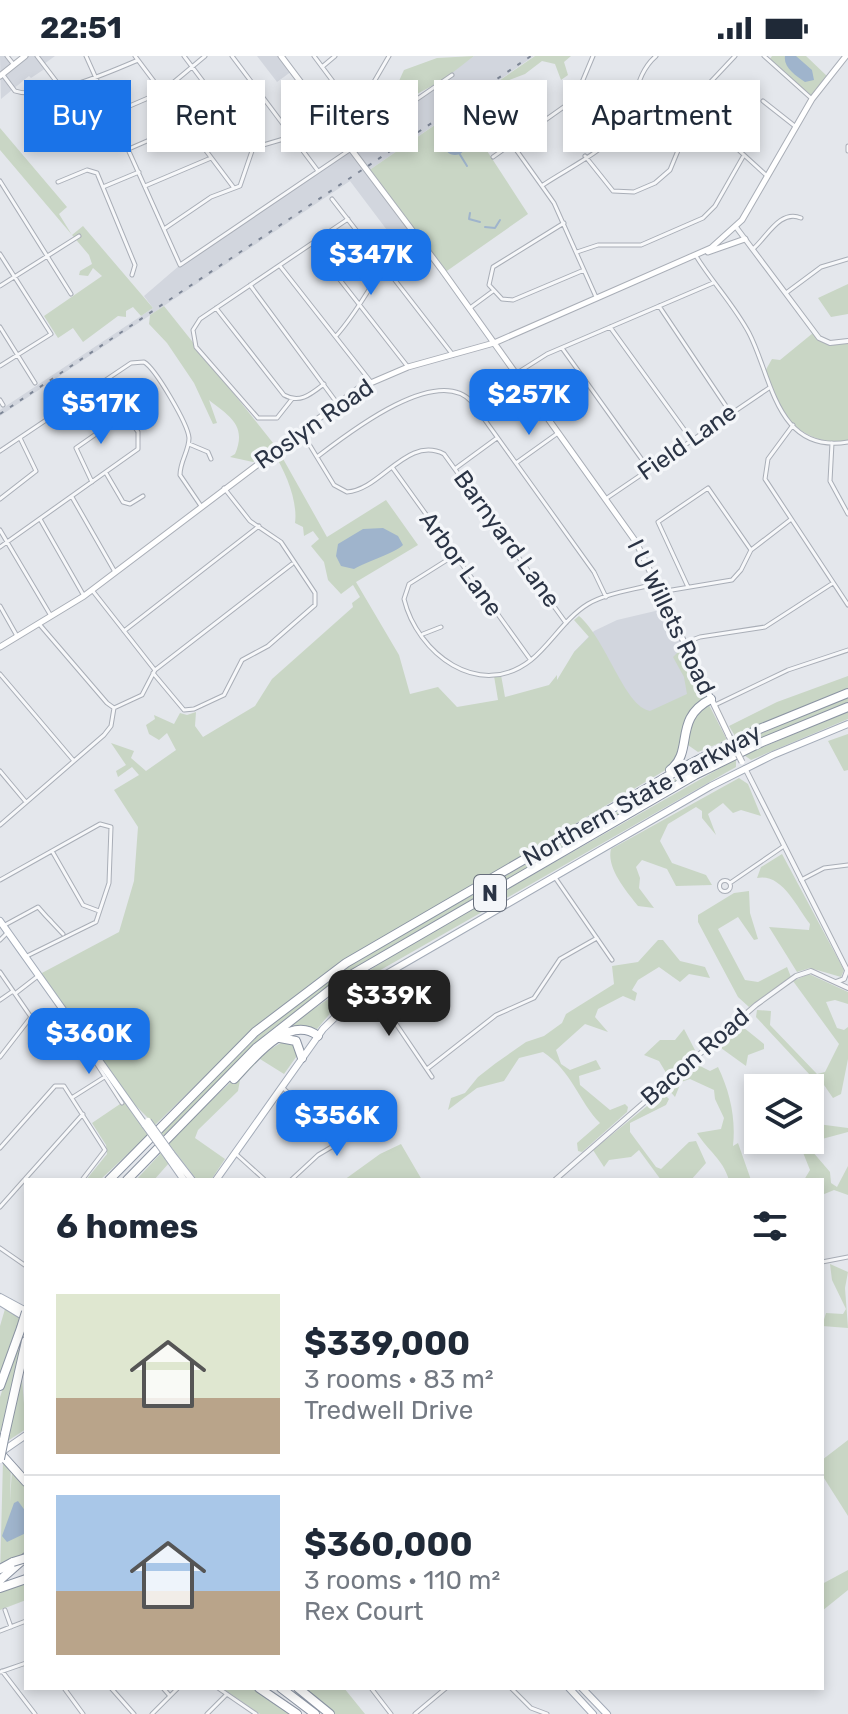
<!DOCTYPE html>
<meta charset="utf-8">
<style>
:root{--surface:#fff;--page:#f2f2f3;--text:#1f2937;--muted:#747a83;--line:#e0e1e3;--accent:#1a73e8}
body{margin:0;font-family:Rubik,sans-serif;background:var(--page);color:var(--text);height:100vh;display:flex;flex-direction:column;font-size:30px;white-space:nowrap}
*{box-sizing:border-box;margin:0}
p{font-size:26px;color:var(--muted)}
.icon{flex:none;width:44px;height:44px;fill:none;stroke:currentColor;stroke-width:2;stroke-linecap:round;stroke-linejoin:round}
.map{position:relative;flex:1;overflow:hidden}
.panel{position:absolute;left:24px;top:1122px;width:800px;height:512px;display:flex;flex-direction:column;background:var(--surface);border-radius:0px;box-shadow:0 4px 12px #0003}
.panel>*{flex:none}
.guide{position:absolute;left:24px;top:24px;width:800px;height:72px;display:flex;gap:16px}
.fabs{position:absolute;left:744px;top:1018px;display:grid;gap:16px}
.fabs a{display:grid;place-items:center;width:80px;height:80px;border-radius:0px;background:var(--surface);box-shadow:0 4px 12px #0003;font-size:40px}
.price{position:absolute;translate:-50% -68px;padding:0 18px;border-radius:16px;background:var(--accent);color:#fff;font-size:26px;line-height:52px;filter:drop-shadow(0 2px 4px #0008)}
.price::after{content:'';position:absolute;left:50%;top:48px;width:24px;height:18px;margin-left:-12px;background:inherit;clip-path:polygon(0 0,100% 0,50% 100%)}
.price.selected{background:#222;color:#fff}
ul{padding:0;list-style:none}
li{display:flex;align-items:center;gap:24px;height:200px;padding:0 32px}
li+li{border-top:2px solid var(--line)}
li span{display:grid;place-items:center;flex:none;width:224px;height:160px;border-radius:0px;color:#555}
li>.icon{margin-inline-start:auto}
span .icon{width:96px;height:96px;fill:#fffc;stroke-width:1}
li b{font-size:34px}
h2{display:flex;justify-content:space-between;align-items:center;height:96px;padding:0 32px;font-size:34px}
.pill{padding:0 28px;border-radius:0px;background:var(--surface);box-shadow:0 4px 12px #0003;font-size:28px;line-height:72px}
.pill.selected{background:var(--accent);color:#fff}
.status{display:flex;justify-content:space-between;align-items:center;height:56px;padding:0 40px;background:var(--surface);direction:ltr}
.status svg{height:22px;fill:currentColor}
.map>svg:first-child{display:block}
.built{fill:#d2d6de}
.green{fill:#c9d6c5}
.water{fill:#9fb4cc}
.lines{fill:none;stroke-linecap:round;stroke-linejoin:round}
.stream{stroke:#9fb4cc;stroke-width:2}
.minor-casing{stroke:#a9aeb7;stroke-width:5}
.tertiary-casing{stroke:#a9aeb7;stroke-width:6}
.secondary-casing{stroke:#a9aeb7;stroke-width:7}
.primary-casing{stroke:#a3abb8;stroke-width:8}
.motorway-casing{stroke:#8b94a3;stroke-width:10}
.minor{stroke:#f7f8fa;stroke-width:3}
.tertiary{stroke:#f7f8fa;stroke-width:4}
.secondary{stroke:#fff;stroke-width:5}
.primary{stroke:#fff;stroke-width:6}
.motorway{stroke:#fff;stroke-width:8}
.rail{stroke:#7d8696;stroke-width:2;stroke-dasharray:4 8;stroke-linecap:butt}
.secondary-bridge-casing{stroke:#a9aeb7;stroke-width:7;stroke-linecap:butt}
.primary-bridge-casing{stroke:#a3abb8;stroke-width:8;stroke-linecap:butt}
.motorway-bridge-casing{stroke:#8b94a3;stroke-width:10;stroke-linecap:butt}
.secondary-bridge{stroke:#fff;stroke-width:5}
.primary-bridge{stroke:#fff;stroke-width:6}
.motorway-bridge{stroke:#fff;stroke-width:8}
.labels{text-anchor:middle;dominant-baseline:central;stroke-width:7;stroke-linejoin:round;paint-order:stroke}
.shield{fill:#f4f6f9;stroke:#676e7b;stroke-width:2}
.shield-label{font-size:22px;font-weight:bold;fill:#2b3445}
.street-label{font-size:24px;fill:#2b3445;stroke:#f4f6f9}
</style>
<div class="status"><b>22:51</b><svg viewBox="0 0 49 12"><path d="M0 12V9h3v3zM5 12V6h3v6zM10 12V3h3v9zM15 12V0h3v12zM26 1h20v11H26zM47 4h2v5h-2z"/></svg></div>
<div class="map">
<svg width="848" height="1658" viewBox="0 0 848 1658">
<rect width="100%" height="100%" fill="#e4e7ec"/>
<path class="built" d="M0 0H7L14 9 25 0H55L44 8 46 12 31 22 29 20 1 43Z
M257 0H281L292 15 277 26Z
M474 0H534L368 115 414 178 399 190 350 125 0 360V354L153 252 144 240 180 209 351 94 344 84 385 55 419 39Z
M668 552 705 631 600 688 574 596 594 575 617 564Z"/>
<path class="green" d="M474 0 443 24 389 53 349 81 358 67C385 65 394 35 404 14L437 2Z
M535 0H571L564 6 568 19 561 24 555 8 542 5 525 18 504 26 498 36 471 48 463 58 528 158 444 217 368 115Z
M772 0H806L828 21 812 43 769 4Z
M0 72 67 151 59 158 72 179 83 170 153 252 141 260 133 251 126 255V261L118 260 83 286 73 272 58 282 44 260 102 220 93 212 88 220 79 219 80 215 92 208 89 199 0 94Z
M848 228V258L831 261 818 242Z
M164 250 277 392 327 481 386 444 418 489 356 526 399 599 410 638 438 631 457 651 498 644 494 620 501 619 505 641 549 629 557 619V624L574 596 589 581 574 564 579 560C607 584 624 650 650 655L687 638 684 621 673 601 681 593 685 594 706 641C697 651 687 657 683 671 678 685 681 696 674 709L328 915 262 965 155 1069 128 1042 40 918 119 876 134 825 138 771 114 734 139 719 132 711 118 721 116 715 126 709 111 687 134 695 131 702 146 715 176 694 167 677 159 684 149 678 146 669 155 663 154 659 174 668 180 657 187 659 196 656 195 670 203 681 255 650 272 623 353 551 352 547 360 541 353 529 341 538 328 524 324 506 311 490 319 483 313 475 304 480 303 471 295 467C298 446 286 416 273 396L253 406 230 401 235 398C248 368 227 359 209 344L217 367 213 368 194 327 167 287 149 268 150 259Z
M813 277 825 286 848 285V386C800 389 778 358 764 317L772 303 780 304Z
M848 620V633L735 680 729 670 777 646Z
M848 641V646L741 692 738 687Z
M708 647 727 684 698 696 685 687 693 658Z
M848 655V663L751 704 744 699Z
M848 678V714L844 715 828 685Z
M731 691 733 695 333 927 266 978 163 1080 161 1077 267 971 353 907Z
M736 703V711L727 716 377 916 339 947 317 973 298 969 280 976 395 897Z
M739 722 748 728 761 760 741 754 733 757 723 747 708 758 716 779 702 762V755L696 751 668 768 660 785 672 807 706 819 712 829 676 830 667 813 642 804 636 811 640 822 639 832 654 852 638 850C627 836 606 812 611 793Z
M782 798 844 914 841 921 810 912 797 916 769 871 809 874 810 868C796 850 782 817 757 822L761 811Z
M749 835 750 857 758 883 754 884 738 861 718 873 745 924 758 926 787 911 791 921 749 951 738 941 698 866V859L734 837Z
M658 884H663L680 905 705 911 710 922 689 918 680 926 659 911 638 924 632 934 637 937 635 945 623 940 598 953 595 961 608 976 585 968 556 994 561 1008 570 1014 596 1004 601 1013 579 1020 580 1029 610 1054 625 1048 628 1051 627 1056 582 1096 578 1095 577 1087 600 1067C579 1046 572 1015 543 996L519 1002 504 1025 477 1032 448 1054 451 1042 465 1037 478 1021 496 1007 526 986 544 980 562 967 566 958 614 928 612 910 638 906Z
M809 918 848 936V948L835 944 826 946 837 972 844 974 848 971V1003L841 1038 833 1042 824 1029 810 1048V1032L795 1031V1023L810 1019 756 961 757 954 771 955 770 969 817 1018 825 1016 839 988 793 925Z
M738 967 764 988V993L748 999 746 1010 721 992 720 986Z
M684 973 696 996 668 1020 659 1005 644 999 660 984H675Z
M290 984 299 997 284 1018 260 1003 240 1024 238 1035 198 1074 195 1082 225 1103 211 1124H197L169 1088C188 1067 268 985 290 984Z
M698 1009 710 1015 718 1011C730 1036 736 1062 733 1090L738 1087 751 1124H729C723 1103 708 1095 697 1077L721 1073 724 1062 715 1043 714 1034 690 1023 681 1026 675 1041 668 1033Z
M112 1028 148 1079 100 1124H86L107 1098 106 1089 92 1067 123 1046Z
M663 1037 669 1043 666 1049 630 1067V1076L656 1111 661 1113 689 1086 696 1085 706 1107 691 1124H661L639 1094 631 1101 609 1104 604 1111 593 1094Z
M810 1067 848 1072V1076L822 1083 812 1095 830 1116 831 1127 837 1131 848 1110V1139L834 1134 822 1139V1124H804L810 1114 798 1084H810Z
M401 1088 422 1124H344L380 1098Z
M161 1097 169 1107 154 1124H136Z
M830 1208 848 1216 845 1232 848 1272 822 1270 826 1257 843 1258 846 1253 832 1224Z
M5 1253 21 1262 0 1321V1270Z
M16 1293 21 1295 0 1378V1341Z
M22 1323 26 1373 6 1386Z
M848 1384V1460L822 1419V1404Z
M3 1404 11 1409 10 1446 12 1413 26 1429V1497L0 1521Z
M848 1514V1534L822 1555V1528Z
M26 1526V1544L0 1554V1535Z
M222 1632H255L292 1658H260Z
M305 1632H344L365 1658H335Z"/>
<path class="water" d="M785 0H796L812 14 814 24 805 26C796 20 783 11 785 0Z
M444 88a11 11 0 1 1 22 0a11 11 0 1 1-22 0Z
M383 472 398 480 403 489C395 497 368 505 354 513L341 510 336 500 338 488 363 473Z
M18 1445 26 1456V1477L7 1486 2 1480 14 1447Z"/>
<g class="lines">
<path class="stream" d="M459 97 467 110
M470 157 469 163 480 166
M485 171 495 172 500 164"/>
<g class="minor-casing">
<path id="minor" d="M7 0 14 9
M37 0 59 29
M86 0 180 209 351 93
M135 0 234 132
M184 0 253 92
M232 0 318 115
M314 0 352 51
M764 0 812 43
M322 11 335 0
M3 19 15 35C44 45 110 16 138 4
M28 37 51 83
M763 45 796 71
M691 60 721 78 766 119
M334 66 364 43 389 0
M512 88 554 147 596 241
M37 90 162 36 205 0
M349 90 452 19
M848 90V95
M131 92 186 68
M253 92 287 82 322 54
M585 100 613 135 634 136 655 127 670 114 703 34 735 0
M493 101 575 43 593 0
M0 125 71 238
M58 126 87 114 97 117 135 209 132 219
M543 129C568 112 608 94 624 68 637 45 635 18 656 0
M145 130 211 102
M103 131 139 116
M332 143 453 299
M564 167 493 211 489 229 502 243 513 244 584 214
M164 173 211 141 240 130 253 92
M312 188 408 311
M753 193C767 181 780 153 801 162
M577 196 598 189H641L703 162 715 150 744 99
M0 198 51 278 0 310
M696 200C712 226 734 249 749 277 772 321 776 398 848 386
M280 210 371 326
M250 229 337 347
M0 230 79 180
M786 237 821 211 848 203
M659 250 730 356
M216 252 284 339C300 348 311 338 324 328
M470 252 493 235
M0 271 35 327
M610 271 691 383
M336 280C366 247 379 206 414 178
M562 292 648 412
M517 317 547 298 713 227
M292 343 277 362H258L196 291 193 274 200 263 348 163
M0 344 3 349
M793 369 768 403 765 423 848 549
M301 375 334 429 347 436C381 434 407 379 444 398L566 567
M832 387 830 425 848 458
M189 388 208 396 211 403
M0 395 131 307 144 306C155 312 188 368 189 382 189 395 180 405 180 419L201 450
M317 401C347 378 437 307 472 346L594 516 606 541
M516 407 558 377
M392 411 530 603
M456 412 497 382
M106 417 123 446 130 448 143 440
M92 426 76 392 126 357
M72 441 115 516
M607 442 769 332
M0 443 36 415 20 382
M40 463 84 540
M0 474 51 560
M0 491 138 393V376L104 325
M455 499 409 528 404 543C417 597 479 645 531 604 551 588 565 562 588 548 607 537 633 534 654 528
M688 531 658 466 708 432 751 494
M92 534 154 613
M660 536 732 524 741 514 751 494 790 464
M0 550 17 580
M40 569 107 647 114 652
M124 575 259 470
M423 578 441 571
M684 587 700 581 765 571 833 527
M153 617 184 654 194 653 224 639 242 604 268 590 315 549V537L281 486 250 465 224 432
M0 618 74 705
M715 649 788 614 848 594
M114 652 142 639 155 614 292 508
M0 715 26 746
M0 769 104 679 111 670 114 652
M52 795 83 849 99 855
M554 820 612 904
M0 824 100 768 111 771 109 827 96 866 27 900
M801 824 824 812 848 809
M719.5 830a5.5 5.5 0 1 1 11 0a5.5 5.5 0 1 1-11 0Z
M730 827 784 790
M51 865 46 860 63 878
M3 870 38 851 46 860
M0 884 8 876
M0 916 31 961 0 1001
M369 928 432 1021
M16 937 38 920
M0 944 13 935
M87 993 122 1047
M427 1013 496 959 534 942 560 903 597 882
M282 1031 311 1058 335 1068 345 1081
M73 1041 103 1022
M0 1092 55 1030H64L105 1094 82 1124
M235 1097 265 1124
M291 1124 318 1099 374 1066
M0 1151 83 1058
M0 1192 26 1210
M822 1206 848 1201
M5 1554 11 1571
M0 1575 26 1565
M2 1615 35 1658
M0 1616 26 1607
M64 1632 83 1658
M111 1632 134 1658
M163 1632 170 1640
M218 1632 256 1658
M371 1632 391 1658
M511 1632 531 1652 547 1658
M152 1658 178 1632
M207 1658 227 1638
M415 1658 446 1632"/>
</g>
<g class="tertiary-casing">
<path id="tertiary" d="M736 171 819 282 830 287 848 285
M745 712 848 916
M836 926 844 923 847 915
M555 1124 756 949 796 920 811 915 848 932"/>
</g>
<g class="secondary-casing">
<path id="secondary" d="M281 0 442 214 636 486 729 680
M0 20 25 0
M708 196 745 183
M0 591 84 540 359 332 408 311 494 287 711 192 742 164 812 43 846 0"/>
</g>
<g class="primary-casing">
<path id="primary" d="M0 865 145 1069
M171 1097 192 1124
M168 1101 184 1124
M216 1124 323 973 369 928 711 730 773 699 848 668
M0 1241 26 1255
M0 1246 26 1262
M0 1397 26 1379
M569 1632 593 1658
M582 1632 607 1658"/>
</g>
<g class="motorway-casing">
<path id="motorway" d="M670 714C695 695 672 663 711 643
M280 982 296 985 302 1002
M234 1023C253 1003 289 957 318 980
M109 1124 255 976 346 907 680 713 757 674 848 637
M127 1124 256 992 344 923 695 719 760 687 848 651
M0 1330 21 1272
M5 1378 26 1285
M0 1397 26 1426
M0 1513 13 1506
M0 1524 26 1501
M0 1532 26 1523
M259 1632 297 1658
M281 1632 315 1658
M298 1632 330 1658"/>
</g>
<use href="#minor" class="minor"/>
<use href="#tertiary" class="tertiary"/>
<use href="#secondary" class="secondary"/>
<use href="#primary" class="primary"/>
<use href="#motorway" class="motorway"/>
<path class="rail" d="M0 358 531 0"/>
<g class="secondary-bridge-casing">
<path id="secondary-bridge" d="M729 680 742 706"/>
</g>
<g class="primary-bridge-casing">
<path id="primary-bridge" d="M148 1065 171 1097
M145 1069 168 1101"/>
</g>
<g class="motorway-bridge-casing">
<path id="motorway-bridge" d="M21 1272 26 1256
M0 1403 5 1378
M13 1506 26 1502"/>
</g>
<use href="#secondary-bridge" class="secondary-bridge"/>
<use href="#primary-bridge" class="primary-bridge"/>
<use href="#motorway-bridge" class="motorway-bridge"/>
</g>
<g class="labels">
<rect class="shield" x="474" y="819" width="32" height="36" rx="6"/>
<g class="shield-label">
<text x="490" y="837">N</text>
</g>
<g class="street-label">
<text transform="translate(314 368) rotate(-35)">Roslyn Road</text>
<text transform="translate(687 386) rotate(-35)">Field Lane</text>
<text transform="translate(507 483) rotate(54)">Barnyard Lane</text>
<text transform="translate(461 508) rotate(54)">Arbor Lane</text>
<text transform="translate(671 561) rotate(64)">I U Willets Road</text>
<text transform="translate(642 739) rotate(-29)">Northern State Parkway</text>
<text transform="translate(695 1001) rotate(-41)">Bacon Road</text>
</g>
</g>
</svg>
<div class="fabs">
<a><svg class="icon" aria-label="layers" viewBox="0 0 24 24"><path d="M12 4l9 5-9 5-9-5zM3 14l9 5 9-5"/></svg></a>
</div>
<b class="price" style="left:371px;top:241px">$347K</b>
<b class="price" style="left:529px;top:381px">$257K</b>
<b class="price" style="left:101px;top:390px">$517K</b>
<b class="price selected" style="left:389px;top:982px">$339K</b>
<b class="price" style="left:89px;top:1020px">$360K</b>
<b class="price" style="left:337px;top:1102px">$356K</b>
<div class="guide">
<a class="pill selected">Buy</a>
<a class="pill">Rent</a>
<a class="pill">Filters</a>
<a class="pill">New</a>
<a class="pill">Apartment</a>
</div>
<section class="panel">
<h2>6 homes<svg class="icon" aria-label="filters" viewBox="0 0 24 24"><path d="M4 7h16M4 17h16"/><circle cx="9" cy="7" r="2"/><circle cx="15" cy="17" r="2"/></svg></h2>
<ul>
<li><span style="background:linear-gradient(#dfe7d0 65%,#b9a48a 0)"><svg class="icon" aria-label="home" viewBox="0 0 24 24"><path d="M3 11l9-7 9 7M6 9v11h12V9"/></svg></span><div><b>$339,000</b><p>3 rooms · 83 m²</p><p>Tredwell Drive</p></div></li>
<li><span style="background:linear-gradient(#a9c7e8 60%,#b9a48a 0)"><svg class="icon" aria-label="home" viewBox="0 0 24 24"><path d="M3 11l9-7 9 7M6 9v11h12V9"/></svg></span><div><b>$360,000</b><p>3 rooms · 110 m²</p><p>Rex Court</p></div></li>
</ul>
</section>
</div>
